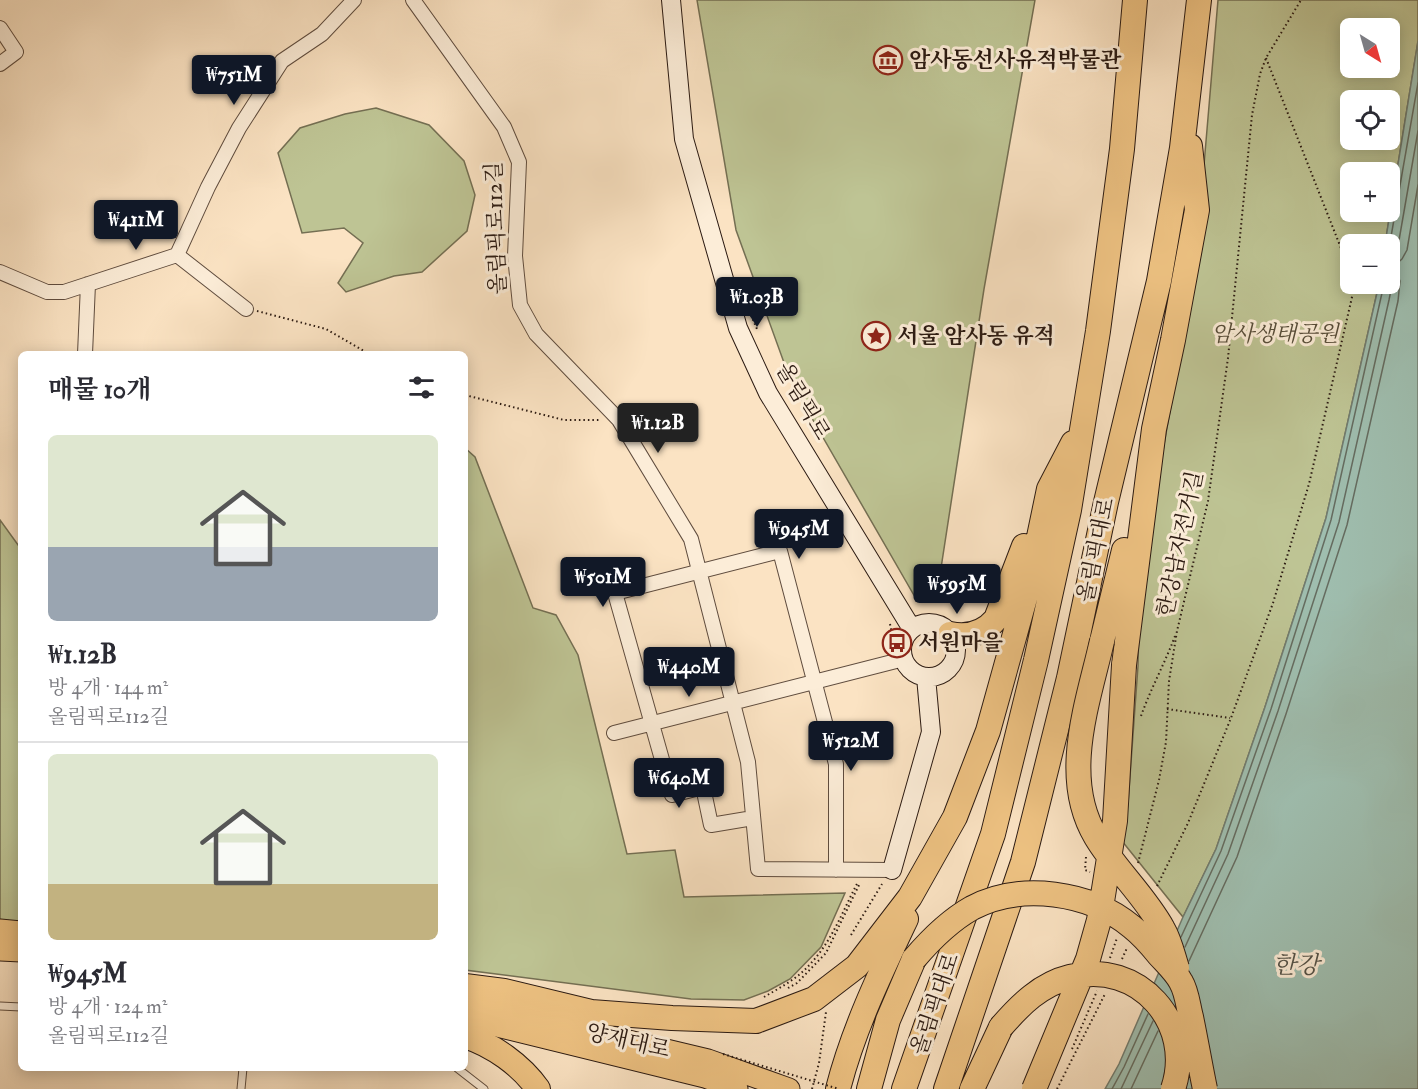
<!DOCTYPE html>
<html lang="ko">
<meta charset="utf-8">
<style>
:root{--surface:#fff;--page:#f7f7f7;--text:#2b2b33;--muted:#7c7c81;--line:#e1e1e2;--accent:#111827}
body{margin:0;font-family:"IM FELL Double Pica","Noto Serif KR",serif;background:var(--page);color:var(--text);height:100vh;display:flex;flex-direction:column;font-size:22px;white-space:nowrap}
*{box-sizing:border-box;margin:0}
p{font-size:20px;color:var(--muted)}
.icon{flex:none;width:33px;height:33px;fill:none;stroke:currentColor;stroke-width:2;stroke-linecap:round;stroke-linejoin:round}
.map{position:relative;flex:1;overflow:hidden}
.sheet{position:absolute;left:18px;top:351px;width:450px;height:720px;display:flex;flex-direction:column;background:var(--surface);border-radius:9px;box-shadow:0 3px 15px #0003}
.sheet>*{flex:none}
.needle{width:39px;rotate:143deg}
.buttons{position:absolute;left:1340px;top:18px;display:grid;gap:12px}
.buttons a{display:grid;place-items:center;width:60px;height:60px;border-radius:9px;background:var(--surface);box-shadow:0 3px 15px #0003;font-size:30px}
.price{position:absolute;translate:-50% -51px;padding:0 14px;border-radius:6px;background:var(--accent);color:#fff;font-size:20px;line-height:39px;filter:drop-shadow(0 2px 3px #0008)}
.price::after{content:'';position:absolute;left:50%;top:36px;width:18px;height:14px;margin-left:-9px;background:inherit;clip-path:polygon(0 0,100% 0,50% 100%)}
.price.current{background:#222;color:#fff}
ul{padding:0;list-style:none}
li{display:grid;align-content:center;gap:12px;height:318px;padding:0 30px}
li+li{border-top:2px solid var(--line)}
li span{display:grid;place-items:center;height:186px;border-radius:9px;color:#555}
li>.icon{margin-inline-start:auto}
span .icon{width:108px;height:108px;fill:#fffc;stroke-width:1}
li b{font-size:26px}
h2{display:flex;justify-content:space-between;align-items:center;height:72px;padding:0 30px;font-size:26px}
.map>svg:first-child{display:block}
.green{fill:#bec494;stroke:#746f53;stroke-width:1.5;fill-rule:evenodd}
.water{fill:#9fbeaf;stroke:#717c70;stroke-width:1.5}
.lines{fill:none;stroke-linecap:round;stroke-linejoin:round}
.shore{stroke:#656c60;stroke-width:1.5}
.lane-casing{stroke:#5f4c3e;stroke-width:9}
.street-casing{stroke:#5f4c3e;stroke-width:16}
.secondary-casing{stroke:#2b1a12;stroke-width:20}
.primary-casing{stroke:#2b1a12;stroke-width:23}
.highway-casing{stroke:#2b1a12;stroke-width:26}
.path{stroke:#2b1a12;stroke-width:2;stroke-dasharray:1.5 3;stroke-linecap:butt}
.lane{stroke:#fcedd8;stroke-width:7}
.street{stroke:#fcedd8;stroke-width:14}
.secondary{stroke:#fcedd8;stroke-width:18}
.primary{stroke:#eec282;stroke-width:21}
.highway{stroke:#eec282;stroke-width:24}
.highway-bridge-casing{stroke:#2b1a12;stroke-width:26;stroke-linecap:butt}
.path-bridge{stroke:#2b1a12;stroke-width:2;stroke-dasharray:1.5 3;stroke-linecap:butt}
.highway-bridge{stroke:#eec282;stroke-width:24}
.labels{text-anchor:middle;dominant-baseline:central;stroke-width:6;stroke-linejoin:round;paint-order:stroke}
.poi-label{font-size:22px;font-weight:bold;fill:#2b1a12;stroke:#fcedd8;text-anchor:start}
.street-label{font-size:22px;fill:#2b1a12;stroke:#fcedd8}
.park-label{font-size:22px;font-style:italic;fill:#574d39;stroke:#fcedd8}
.water-label{font-size:24px;font-style:italic;fill:#545349;stroke:#fcedd8}
</style>
<div class="map">
<svg width="1418" height="1089" viewBox="0 0 1418 1089">
<rect width="100%" height="100%" fill="#fbe3c3"/>
<filter id="stains"><feTurbulence type="fractalNoise" baseFrequency=".00333" numOctaves="4"/><feColorMatrix values="0 0 0 0 .2 0 0 0 0 .09 0 0 0 0 .02 0 0 0 .5 -.17"/></filter>
<radialGradient id="worn" r=".72"><stop offset=".6" stop-color="#630" stop-opacity="0"/><stop offset="1" stop-color="#630" stop-opacity=".3"/></radialGradient>
<path class="green" d="M697 0H1035L984 289 937 594 915 597 791 382 736 230Z
M1218 0H1418V41L1385 244H1350V284H1379L1326 518 1265 707 1216 849 1183 917 1122 841 1128 804 1138 666 1140 579 1172 400 1200 212ZM1350 28H1389V68H1350ZM1350 100H1389V140H1350ZM1350 172H1389V212H1350Z
M376 108 429 125 464 161 475 195 467 231 422 272 394 276 346 292 338 283 363 243 344 228 302 233 278 153 300 128 345 114Z
M465 448 475 457 533 608 556 615 578 655 627 854 675 850 684 897 845 893 821 947 790 979 768 991 744 1000 691 999 465 970Z
M0 520 21 549V922L0 920Z"/>
<path class="water" d="M1418 41V1089H1105L1119 1064 1183 917 1216 849 1265 707 1326 518 1379 284H1389V244H1385Z"/>
<g class="lines">
<path class="shore" d="M1389 248 1418 83
M1389 257 1395 253 1398 246 1418 131
M1181 937 1221 851 1271 709 1331 520 1384 284
M1185 947 1228 854 1278 711 1339 522 1389 300 1392 285 1389 276
M1189 961 1237 857 1286 714 1347 525 1398 301 1400 281 1394 266 1402 259 1407 250 1418 185
M1112 1089 1124 1067 1148 1014
M1121 1089 1153 1021
M1131 1089 1158 1031"/>
<g class="lane-casing">
<path id="lane" d="M0 1006 21 1007
M457 1068 484 1089
M241 1089 243 1068"/>
</g>
<g class="street-casing">
<path id="street" d="M413 0 504 127 519 162 515 256 520 305 536 334 619 420 691 539 748 762 758 869 892 870
M0 28 16 52 0 64
M177 255 208 187 239 128 282 61 322 34 354 0
M0 272 47 292H64L177 255 246 309
M85 354 88 284
M614 733 904 659
M753 818 711 825 703 787 672 795 615 593 780 551 836 764V870"/>
</g>
<g class="secondary-casing">
<path id="secondary" d="M671 0 684 139 738 328 768 393 912 629
M902 650a27 27 0 1 1 54 0a27 27 0 1 1-54 0Z
M892 870 931 732 926 677"/>
</g>
<g class="primary-casing">
<path id="primary" d="M0 930 21 932
M0 950 21 951
M465 1002 708 1060 789 1089
M465 1018 705 1077 737 1089"/>
</g>
<g class="highway-casing">
<path id="highway" d="M950 634C969 638 984 633 996 619L1024 546
M1102 641 1124 550
M1124 665 1154 429 1173 340 1197 210 1190 146
M465 986 504 991 591 1012 672 1018 756 1021 814 999 857 966 910 897 955 817 988 731 1030 580 1049 489 1073 443
M465 1036C493 1045 521 1065 538 1089
M838 1089C853 1030 880 974 906 919
M869 1089 888 1020 914 959
M904 1089 993 834 1036 660 1069 510 1098 331 1122 149 1135 0
M946 1089 1023 862 1069 678 1106 502 1159 281 1182 148 1199 0
M972 1089 1001 1027"/>
</g>
<path class="path" d="M1266 58 1350 271
M257 311 326 329 369 354
M751 315 757 329
M465 395 564 420H600
M890 624 895 648
M1167 709 1230 718
M1141 716C1151 688 1165 663 1175 636
M1086 857 1085 870 1090 872
M1138 863 1159 780 1166 742 1169 681 1177 631 1208 501 1228 358 1252 115 1260 74 1266 58 1301 0
M1157 886 1188 823 1231 718 1273 603 1309 484 1355 284
M851 935 882 884
M1110 958 1117 938
M1122 959 1127 948
M788 988 797 983 826 953 860 883
M764 997C781 987 799 978 812 962 833 939 844 908 858 882
M1072 1049 1097 991
M812 1089 819 1063 826 1012
M1057 1089 1105 994"/>
<use href="#lane" class="lane"/>
<use href="#street" class="street"/>
<use href="#secondary" class="secondary"/>
<use href="#primary" class="primary"/>
<use href="#highway" class="highway"/>
<g class="highway-bridge-casing">
<path id="highway-bridge" d="M1102 641C1088 703 1060 777 1096 837 1115 869 1145 896 1163 929 1170 941 1173 956 1177 968
M914 959C931 939 949 921 972 908 1021 882 1090 892 1132 927 1142 935 1150 944 1158 954 1165 962 1176 972 1181 982 1187 992 1188 1006 1191 1017 1196 1041 1200 1065 1205 1089
M1001 1027C1020 1005 1041 984 1070 977 1139 959 1195 1024 1173 1089
M1034 1089 1088 959 1099 920 1115 821 1124 665"/>
</g>
<path class="path-bridge" d="M723 1054 839 1089"/>
<use href="#highway-bridge" class="highway-bridge"/>
</g>
<defs>
<g id="museum-ring" transform="scale(1.5)"><circle r="9.5" fill="#fcedd8" stroke="#8f2418" stroke-width="1.5"/><path d="M0-6L6-3V-2H-6V-3ZM-5-1h2V3h-2ZM-1-1h2V3h-2ZM3-1h2V3H3ZM-6 4H6V6H-6Z" fill="#8f2418"/></g>
<g id="sight-ring" transform="scale(1.5)"><circle r="9.5" fill="#fcedd8" stroke="#8f2418" stroke-width="1.5"/><path d="M0-6L1.8-2.2L6-1.7L2.9 1.2L3.7 5.4L0 3.3L-3.7 5.4L-2.9 1.2L-6-1.7L-1.8-2.2Z" fill="#8f2418"/></g>
<g id="bus-ring" transform="scale(1.5)"><circle r="9.5" fill="#fcedd8" stroke="#8f2418" stroke-width="1.5"/><path d="M-5-6H5V4H4V6H2V4H-2V6H-4V4H-5ZM-3.5-4V0h7V-4ZM-3.5 1.2v1.5H-2V1.2ZM2 1.2v1.5H3.5V1.2Z" fill="#8f2418"/></g>
</defs>
<g fill-rule="evenodd">
<use href="#museum-ring" x="888" y="60"/>
<use href="#sight-ring" x="876" y="336"/>
<use href="#bus-ring" x="897" y="643"/>
</g>
<g class="labels">
<g class="poi-label">
<text x="909" y="60">암사동선사유적박물관</text>
<text x="897" y="336">서울 암사동 유적</text>
<text x="918" y="643">서원마을</text>
</g>
<g class="street-label">
<text transform="translate(496 228) rotate(-92)">올림픽로112길</text>
<text transform="translate(803 401) rotate(60)">올림픽로</text>
<text transform="translate(1180 544) rotate(-78)">한강남자전거길</text>
<text transform="translate(1096 550) rotate(-78)">올림픽대로</text>
<text transform="translate(935 1004) rotate(-71)">올림픽대로</text>
<text transform="translate(628 1041) rotate(13)">양재대로</text>
</g>
<g class="park-label">
<text x="1275" y="334">암사생태공원</text>
</g>
<g class="water-label">
<text x="1296" y="965">한강</text>
</g>
</g>
<rect width="100%" height="100%" filter="url(#stains)"/>
<rect width="100%" height="100%" fill="url(#worn)"/>
</svg>
<div class="buttons">
<a><svg class="needle" viewBox="-14 -14 28 28"><path d="M0-13l5 13h-10z" fill="#e53935"/><path d="M0 13l5-13h-10z" fill="#7c7c81"/></svg></a>
<a><svg class="icon" aria-label="locate" viewBox="0 0 24 24"><circle cx="12" cy="12" r="6"/><path d="M12 2v4M12 18v4M2 12h4M18 12h4"/></svg></a>
<a>+</a>
<a>−</a>
</div>
<b class="price" style="left:234px;top:106px">₩751M</b>
<b class="price" style="left:136px;top:251px">₩411M</b>
<b class="price" style="left:757px;top:328px">₩1.03B</b>
<b class="price current" style="left:658px;top:454px">₩1.12B</b>
<b class="price" style="left:799px;top:560px">₩945M</b>
<b class="price" style="left:603px;top:608px">₩501M</b>
<b class="price" style="left:957px;top:615px">₩595M</b>
<b class="price" style="left:689px;top:698px">₩440M</b>
<b class="price" style="left:851px;top:772px">₩512M</b>
<b class="price" style="left:679px;top:809px">₩640M</b>
<section class="sheet">
<h2>매물 10개<svg class="icon" aria-label="filters" viewBox="0 0 24 24"><path d="M4 7h16M4 17h16"/><circle cx="9" cy="7" r="2"/><circle cx="15" cy="17" r="2"/></svg></h2>
<ul>
<li><span style="background:linear-gradient(#dfe7d0 60%,#9aa5b1 0)"><svg class="icon" aria-label="home" viewBox="0 0 24 24"><path d="M3 11l9-7 9 7M6 9v11h12V9"/></svg></span><div><b>₩1.12B</b><p>방 4개 · 144 m²</p><p>올림픽로112길</p></div></li>
<li><span style="background:linear-gradient(#dfe7d0 70%,#c2b280 0)"><svg class="icon" aria-label="home" viewBox="0 0 24 24"><path d="M3 11l9-7 9 7M6 9v11h12V9"/></svg></span><div><b>₩945M</b><p>방 4개 · 124 m²</p><p>올림픽로112길</p></div></li>
</ul>
</section>
</div>
